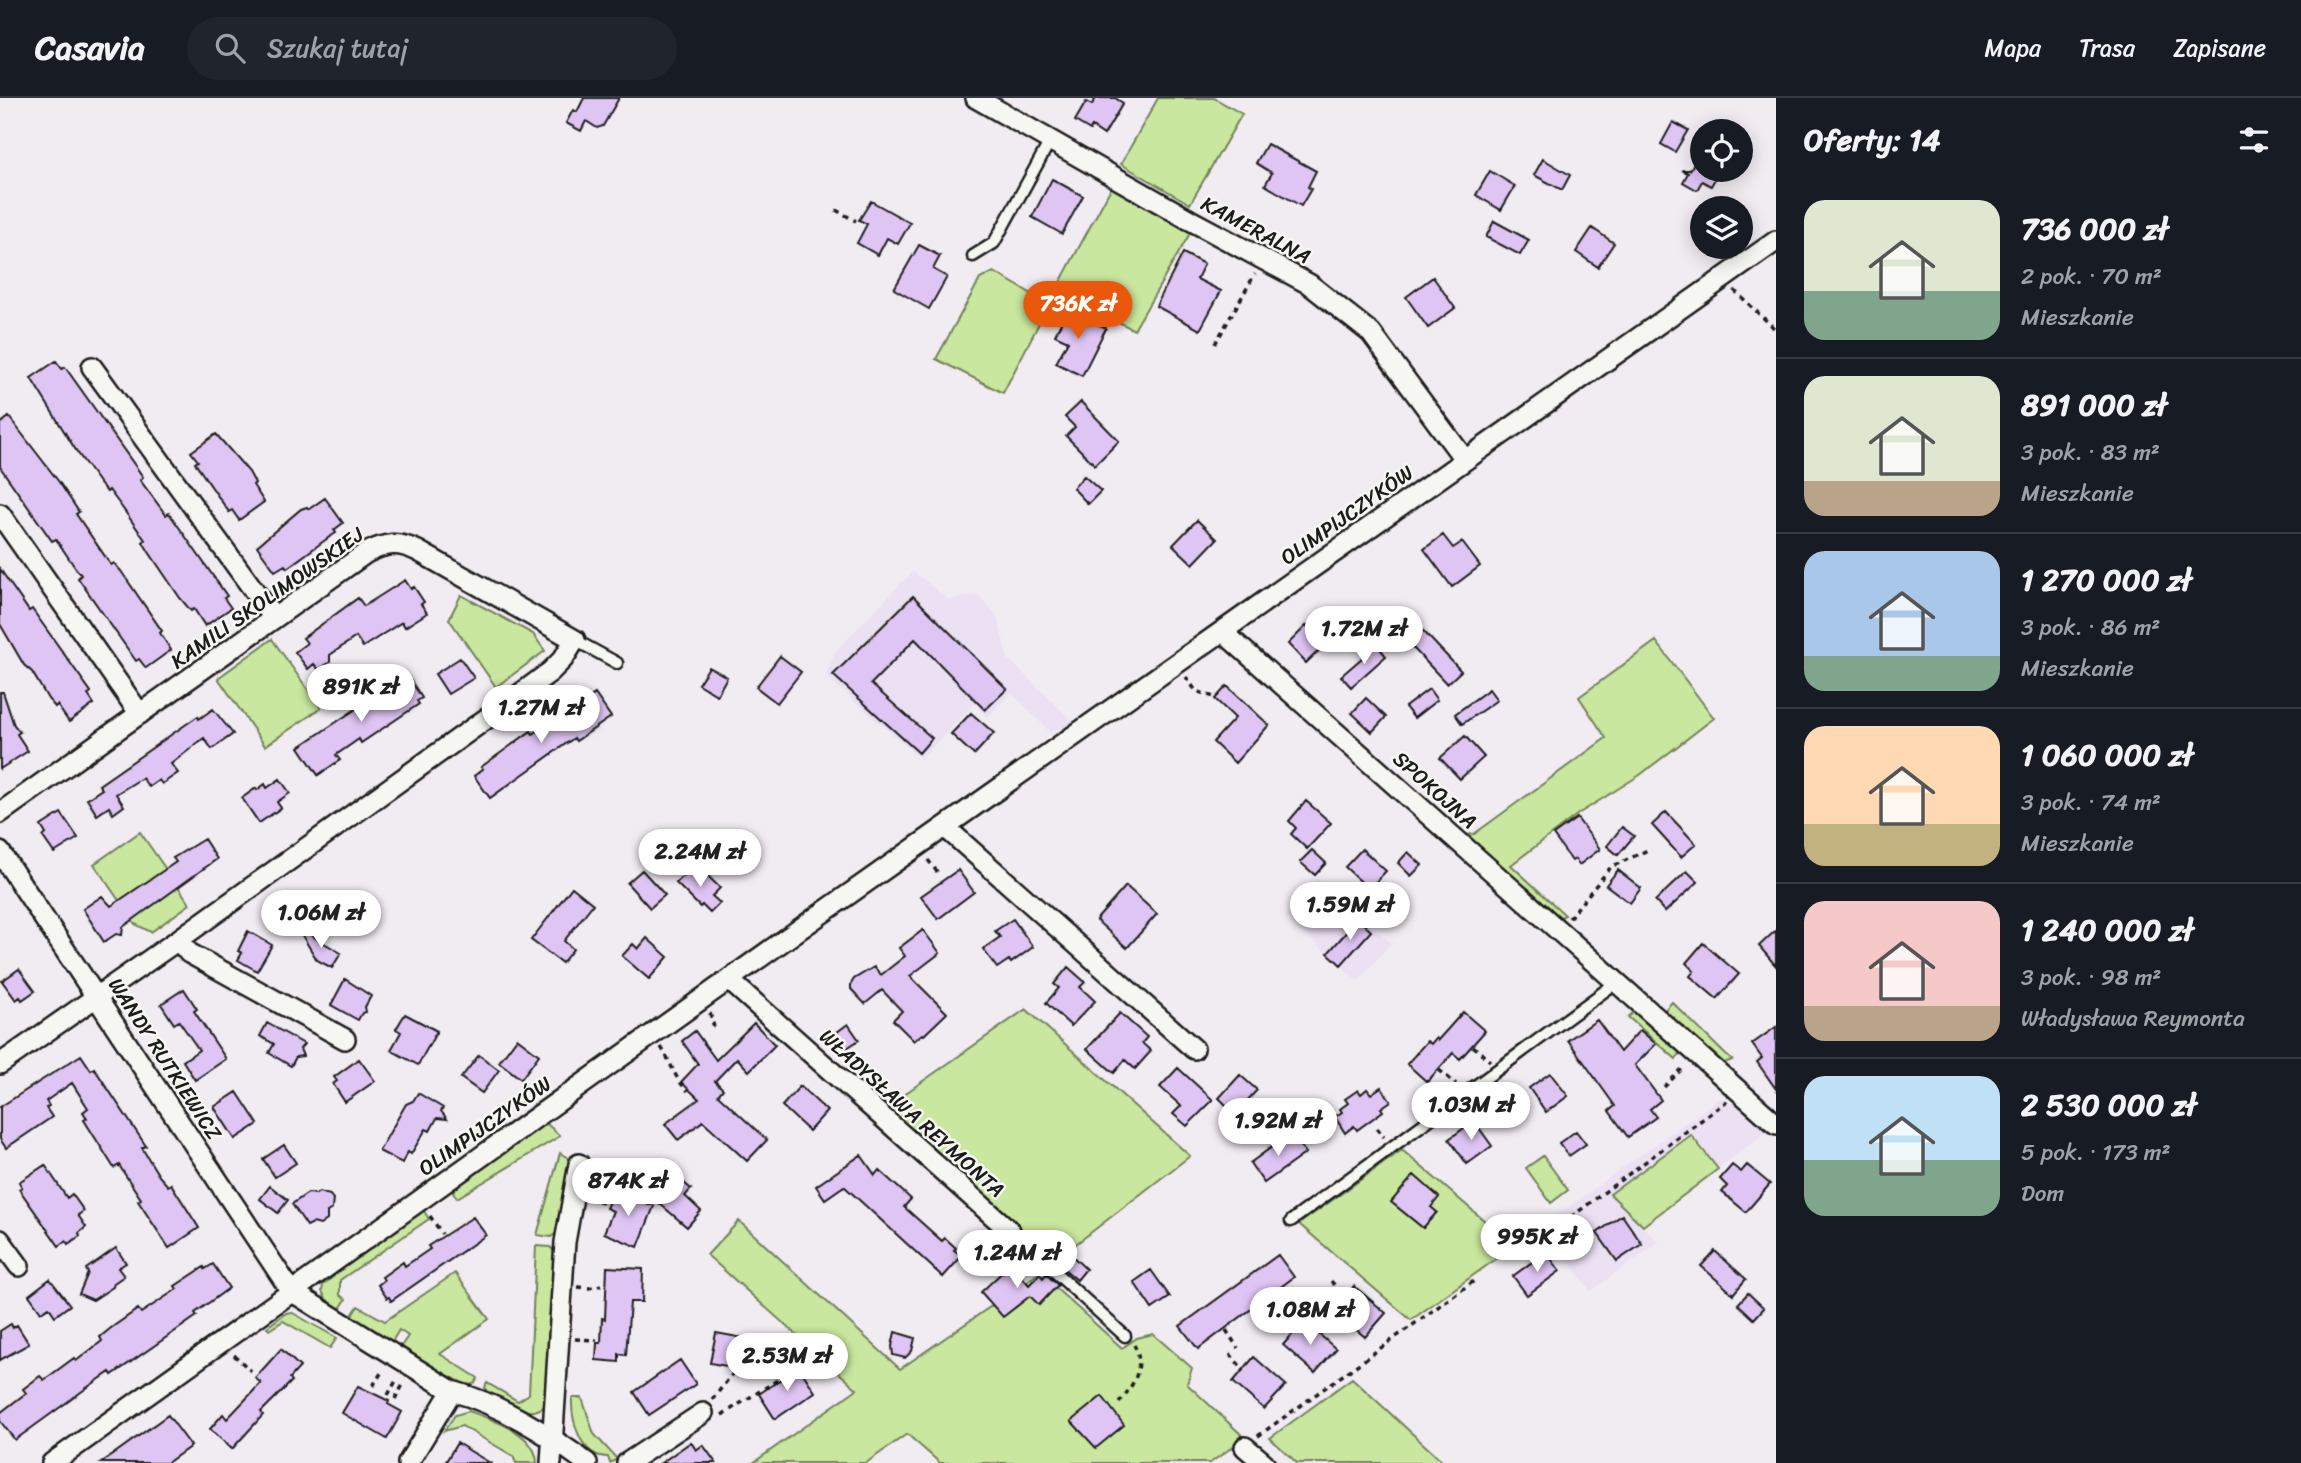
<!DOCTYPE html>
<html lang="pl">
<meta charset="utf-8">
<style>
:root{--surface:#171b24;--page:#20242c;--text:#f1f3f6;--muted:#9ea1a6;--line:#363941;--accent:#ea580c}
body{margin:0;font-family:Sriracha,sans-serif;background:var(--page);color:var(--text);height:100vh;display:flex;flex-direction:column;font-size:26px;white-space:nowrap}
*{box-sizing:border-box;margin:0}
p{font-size:23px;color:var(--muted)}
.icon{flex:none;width:38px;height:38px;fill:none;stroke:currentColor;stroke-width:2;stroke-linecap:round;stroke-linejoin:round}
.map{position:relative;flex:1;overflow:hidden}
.sheet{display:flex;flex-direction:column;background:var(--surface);width:525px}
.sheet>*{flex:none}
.buttons{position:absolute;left:1690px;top:21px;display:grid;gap:14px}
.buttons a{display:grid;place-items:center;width:63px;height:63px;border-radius:50%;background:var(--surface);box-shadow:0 4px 18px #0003;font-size:35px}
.price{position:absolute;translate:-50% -60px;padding:0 16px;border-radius:24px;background:#fff;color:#222;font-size:23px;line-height:46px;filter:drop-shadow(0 2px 4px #0008)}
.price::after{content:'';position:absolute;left:50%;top:42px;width:21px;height:16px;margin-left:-10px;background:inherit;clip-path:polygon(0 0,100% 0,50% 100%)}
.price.on{background:var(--accent);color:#fff}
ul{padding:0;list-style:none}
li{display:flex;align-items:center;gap:21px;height:175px;padding:0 28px}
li+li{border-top:2px solid var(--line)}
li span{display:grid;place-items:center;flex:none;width:196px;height:140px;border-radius:21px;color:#555}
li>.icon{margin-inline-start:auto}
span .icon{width:84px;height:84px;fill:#fffc;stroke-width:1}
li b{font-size:30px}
h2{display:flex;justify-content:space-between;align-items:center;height:84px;padding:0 28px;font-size:30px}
header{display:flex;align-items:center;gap:42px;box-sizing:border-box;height:98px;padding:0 35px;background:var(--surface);border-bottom:2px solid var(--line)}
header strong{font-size:33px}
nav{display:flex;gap:38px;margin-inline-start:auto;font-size:24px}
.search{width:490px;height:63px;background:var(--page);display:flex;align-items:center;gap:18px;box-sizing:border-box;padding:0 24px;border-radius:38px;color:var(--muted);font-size:26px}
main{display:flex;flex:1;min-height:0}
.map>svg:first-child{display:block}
.built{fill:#ece0f3}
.green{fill:#c9e79e;stroke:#72825d;stroke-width:2}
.building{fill:#dfc5f4;stroke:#1c1c1c;stroke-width:2}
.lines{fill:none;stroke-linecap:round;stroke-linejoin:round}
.lane-casing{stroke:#1c1c1c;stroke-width:15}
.street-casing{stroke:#1c1c1c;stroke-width:24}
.path{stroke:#1c1c1c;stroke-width:3.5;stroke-dasharray:5 5;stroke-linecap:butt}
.lane{stroke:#f6f6f2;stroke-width:10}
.street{stroke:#f6f6f2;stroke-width:19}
.labels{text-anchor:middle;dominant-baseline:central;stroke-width:5;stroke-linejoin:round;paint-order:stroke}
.street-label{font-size:21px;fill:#1c1c1c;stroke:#f6f6f2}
</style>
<header>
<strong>Casavia</strong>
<div class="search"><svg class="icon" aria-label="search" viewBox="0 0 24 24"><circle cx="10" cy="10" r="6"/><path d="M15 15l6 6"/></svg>Szukaj tutaj</div>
<nav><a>Mapa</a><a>Trasa</a><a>Zapisane</a></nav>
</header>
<main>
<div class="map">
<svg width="1776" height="1365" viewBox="0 0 1776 1365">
<rect width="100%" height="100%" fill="#f1ecf2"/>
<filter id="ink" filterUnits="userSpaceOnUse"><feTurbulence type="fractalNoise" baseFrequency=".0143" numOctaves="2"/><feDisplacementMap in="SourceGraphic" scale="14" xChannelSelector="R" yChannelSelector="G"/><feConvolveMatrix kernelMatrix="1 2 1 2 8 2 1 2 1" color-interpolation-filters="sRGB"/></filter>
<g filter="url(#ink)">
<path class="built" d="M913 473 949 502 978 496 997 518 1008 561 1077 627 1049 633 1012 595 987 619 974 606 921 661 826 579 834 555Z
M1317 781 1391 845 1358 883 1285 818Z
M1720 1000 1740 1009 1768 1033 1718 1071 1691 1038 1610 1097 1659 1144 1591 1193 1542 1128Z"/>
<path class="green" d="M1158 0H1214L1242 16 1190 106 1121 66Z
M1112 88 1191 129 1189 137 1134 232 1056 192Z
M994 174 1049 206 1003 295 936 261 980 181Z
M461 497 533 536 545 553 496 589 449 521Z
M272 541 321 610 265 648 218 580Z
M1656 543 1714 620 1640 677 1578 716 1511 767 1565 817 1557 821 1466 737 1474 736 1606 640 1579 599Z
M140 734 190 806 151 834 135 826 94 766Z
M1672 904 1726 957 1732 962 1720 967 1663 914Z
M1026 911 1190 1058 1054 1163 883 1011Z
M1638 911 1681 949V955L1676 961 1628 919Z
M545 1024 560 1038 457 1100 453 1095 455 1087Z
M1691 1037 1718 1071 1643 1128 1610 1096Z
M1402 1052 1514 1148 1411 1222 1299 1126Z
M560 1055 573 1063 558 1134 551 1139 537 1137Z
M1543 1058 1568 1092 1551 1105 1526 1070Z
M422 1110 429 1121 340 1182V1197L346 1201 340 1211 333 1212 323 1206 326 1201 322 1193 323 1187 334 1178 331 1174Z
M739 1123 900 1271 1039 1175 1122 1250 1137 1240 1153 1236 1192 1270 1187 1286 1245 1340 1210 1365H940L907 1336 866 1365H753L857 1291 707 1157Z
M536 1148 550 1149 556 1155 546 1307C528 1323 506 1305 487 1297L485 1289 487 1285 518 1303 529 1296Z
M455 1175 489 1221 440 1256 478 1280 475 1285 468 1288 405 1255 402 1247 408 1238 399 1232 393 1242 386 1244 352 1223 351 1219 358 1208 385 1223Z
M291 1214 337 1240 330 1250 283 1223 269 1232 267 1229 286 1215Z
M1352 1280 1444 1365H1297L1270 1340Z
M572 1300H582L594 1336 617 1361 610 1365 608 1359C580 1359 571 1322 572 1300Z
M469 1313C493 1322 536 1335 537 1365H516L513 1358 462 1328 444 1333 455 1317Z"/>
<path class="building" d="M584 0H619L603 28 597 30 586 23 581 33 566 25 573 12 577 14Z
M1096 0H1115L1123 5 1104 37 1092 29 1090 32 1075 23 1086 4 1092 7Z
M1673 24 1688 32 1675 54 1661 46Z
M1267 46 1316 73 1308 89 1311 91 1301 108 1265 87 1272 75 1256 65Z
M1703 49V72H1720L1711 88 1702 83 1697 92 1683 84 1688 75 1682 72H1690Z
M1543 61 1570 77 1562 92 1534 77Z
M1490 73 1515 88 1501 112 1476 97Z
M1052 81 1083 98 1062 136 1032 119Z
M871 103 910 125 898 146 887 140 878 157 857 145 867 126 859 122Z
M1494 123 1529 142 1520 157 1486 139Z
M1592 130 1614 145 1598 169 1576 154Z
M919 147 940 158 933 171 947 179 929 211 894 191Z
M1183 155 1204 166 1197 181 1221 193 1200 232 1156 208Z
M1433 179 1455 210 1428 230 1406 199Z
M1068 211 1106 230 1082 278 1056 265 1068 243 1055 237Z
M56 263 62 271 65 269 143 379 140 382 166 417 169 415 227 498 224 500 231 510 205 528 194 511 191 513 180 500 149 454 143 444 145 442 121 408 109 392 107 394 100 386 77 354 31 280Z
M1081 304 1119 343 1095 367 1066 338 1075 329 1065 319Z
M9 319 59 384 79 414 76 416 111 467 114 465 121 473 162 533 160 535 171 552 146 570 139 561 136 563 78 480 81 477 74 468 56 441 52 443 0 369V326Z
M216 336 249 374 255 385 253 387 264 404 239 422 232 412 229 414 195 365 198 363 191 354Z
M1084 378 1101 393 1088 406 1073 390Z
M325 400 343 425 334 432 336 435 328 440 287 470 285 467 275 473 257 448 301 411 307 409 309 411Z
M1197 422 1217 441 1193 466 1173 447Z
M1443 437 1453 450 1462 444 1480 468 1452 489 1424 451Z
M0 471 29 513 32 511 91 594 88 597 94 606 69 624 57 607 55 609 48 601 32 574 24 567 0 526Z
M405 482 411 491 414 489 424 504 421 506 427 515 405 529 402 524 363 549 356 539 330 557V564L319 572 314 566 308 571 295 554 307 545 303 540 358 500 364 508Z
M913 498 1007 591 985 612 915 541 871 586 932 640 919 655 833 577Z
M1411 520 1461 573 1447 586 1397 533Z
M1307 527 1326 546 1306 565 1288 546Z
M1377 547 1386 558 1351 589 1341 578Z
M780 558 801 574 777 605 756 589Z
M460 560 474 580 448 596 435 576Z
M709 569 727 579 717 597 698 586Z
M407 577 422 600 417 603 419 606 361 645 359 641 336 657 340 662 318 677 299 649Z
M1227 588 1269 627 1235 665 1213 644 1235 620 1215 601Z
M1429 591 1437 602 1414 620 1405 609Z
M1489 591 1497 602 1462 626 1455 616Z
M0 594H3L14 627 20 634 17 636 28 653 0 671Z
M595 596 611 619 576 643 574 640 490 700 474 678 483 671 481 669 531 633 533 636 542 630 543 632 569 614 567 612 584 600 586 602Z
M1366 600 1386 619 1372 634 1352 615Z
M213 611 233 636 212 651 204 640 171 666 178 675 162 686 159 682 149 689 142 680 116 696 124 708 113 716 109 709 97 717 87 701 102 691 99 687 198 618 199 621Z
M971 615 994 635 974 657 951 636Z
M1465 638 1484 659 1460 681 1440 660Z
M280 681 290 695 277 704 281 710 259 725 242 700 256 690 257 692 265 686 267 690Z
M1306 703 1331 725 1307 751 1291 736 1296 730 1289 723Z
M1666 714 1696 746 1681 759 1652 727Z
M61 715 78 740 54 755 43 739 46 736 41 728Z
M1577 720 1600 751 1579 767 1575 761 1572 763 1553 737Z
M1622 729 1634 738 1618 757 1607 748Z
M204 741 217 761 123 829 122 837 116 836 104 844 83 811 102 798 111 808 176 764 173 760Z
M1362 751 1386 773 1369 791 1345 769Z
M1312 752 1326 765 1315 777 1300 764Z
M1408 754 1422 767 1411 778 1398 765Z
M694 768 702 777 704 774 720 790 712 798 720 805 710 815 702 807 700 809 676 785Z
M642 772 665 797 650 810 627 785Z
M958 772 974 794 938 821 921 798Z
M1618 772 1641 790 1630 805 1606 787Z
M1687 773 1698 784 1665 814 1655 803Z
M1126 788 1157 816 1127 850 1096 822Z
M572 789 593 806 564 843 573 851 562 865 531 842Z
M1013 821 1033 849 1011 865 1009 862 997 870 983 851 1000 839 995 833Z
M1358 821 1371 833 1341 867 1328 855Z
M297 829 341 855 332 870 317 862Z
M923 832 940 855 910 878 947 915 924 937 922 936 914 943 893 922 902 913 882 892 865 906 851 891V886L854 881 874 869 881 877 905 858 899 850Z
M1776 832V868L1759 848Z
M248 833 272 847 257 873 238 862 242 855 238 853Z
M647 840 668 859 649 881 622 858 633 846 638 851Z
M1703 845 1739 876 1717 901 1690 878 1694 873 1686 865Z
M1068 869 1085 884 1080 889 1095 903 1071 928 1046 905 1059 890 1054 886Z
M19 871 35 893 22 902 20 899 16 902 2 883Z
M345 881 371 898 365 909 366 914 362 915 358 922 331 907Z
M184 891 197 911 194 913 226 961 195 982 183 963 199 952 179 923 174 926 161 906Z
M1463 914 1485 933 1460 961 1453 955 1427 984 1407 966 1427 943 1431 946 1436 940 1438 942Z
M1120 915 1147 939 1142 945 1151 953 1135 971 1125 962 1114 975 1087 951Z
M405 916 437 933 418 967 391 952 401 934 396 931Z
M1597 922 1620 954 1640 932 1656 946 1635 967 1661 1002 1650 1011 1656 1019 1628 1039 1609 1013 1615 1008 1568 942Z
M267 925 304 946 300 951 303 958 296 959 291 968 269 955 274 946 260 938Z
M754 925 775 947 749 973 737 960 715 983 723 991 718 997 767 1042 747 1063 703 1023 678 1042 665 1026 699 1001 681 984 698 966 682 943 695 933 716 962Z
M848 926 859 942 844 952 833 937Z
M1776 929V991L1757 964 1762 960 1752 946Z
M517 940 539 957 521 981 499 964Z
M81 957 91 972 94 970 146 1048 142 1050 159 1078 168 1088 171 1086 199 1130 169 1150 138 1103 141 1101 124 1075 119 1067 114 1070 84 1022 87 1020 83 1014 88 1010 72 985 46 1003 49 1008 46 1010 52 1019 6 1050 0 1041V1009Z
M479 957 499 972 482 995 461 980Z
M359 961 375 983 345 1004 333 986 337 983 334 979Z
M1178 970 1213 1002 1187 1028 1173 1016 1181 1008 1160 989Z
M1550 975 1568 998 1546 1014 1529 990Z
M1240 977 1257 992 1235 1016 1219 1000Z
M800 988 827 1013 809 1033 782 1008Z
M1381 989 1391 1003 1381 1010 1383 1013 1357 1032 1354 1028 1345 1035 1335 1019 1342 1014 1340 1011 1348 1005 1345 1001 1358 992 1361 996 1367 991 1371 996Z
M237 994 258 1026 235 1041 214 1009Z
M418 995 443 1010 441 1013 447 1021 437 1020 430 1033 426 1031 411 1056 408 1054 402 1065 379 1053 406 1006 413 1003Z
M1474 1023 1492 1048 1467 1066 1449 1041Z
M1576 1033 1586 1046 1569 1058 1559 1045Z
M1291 1035 1306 1055 1264 1085 1250 1065Z
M284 1047 296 1065 275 1079 263 1061Z
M861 1057 875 1077 879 1072 911 1101 904 1109 942 1143 945 1140 956 1150 954 1152 962 1158 943 1179 844 1088 825 1101 816 1088Z
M45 1067 67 1100 72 1096 84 1113 78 1117 86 1129 79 1135 80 1138 68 1146 66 1143 59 1148 19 1091 22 1089 19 1084Z
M1732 1067 1741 1074 1747 1067 1770 1086 1746 1114 1722 1094 1727 1088 1720 1081Z
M673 1075 691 1091 685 1098 701 1113 687 1129 652 1099Z
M1414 1077 1439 1099 1431 1109 1437 1114 1423 1130 1391 1104Z
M270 1088 288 1102 278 1115 260 1101Z
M614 1092 654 1108 638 1149 604 1135 613 1113 606 1110Z
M319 1094 330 1097 333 1101 332 1111 327 1114V1122L320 1127 313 1125 307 1128 292 1106 308 1095 316 1096Z
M1622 1117 1642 1146 1617 1163 1597 1135Z
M473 1119 486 1137 391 1203 389 1199 387 1200 378 1187 384 1182 382 1179 403 1164 405 1168 430 1151 428 1148Z
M116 1150 126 1165 118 1170 124 1178 114 1185 113 1189 93 1202 79 1196 88 1175 86 1171Z
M1715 1153 1746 1181 1733 1196 1701 1168Z
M1068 1154 1086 1171 1077 1182 1057 1165Z
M1546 1154 1560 1173 1527 1197 1513 1178Z
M1278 1157 1294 1179 1198 1251 1180 1228Z
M213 1166 229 1190 195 1215 197 1218 112 1277 110 1274 88 1289 15 1342 0 1323V1315L26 1295 23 1291 40 1278 44 1282 74 1260 76 1263 102 1243 100 1239 111 1230 138 1211 141 1215 177 1191 175 1188 204 1169 205 1171Z
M1011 1166 1029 1187 1040 1176 1043 1180 1046 1176 1058 1187 1039 1207 1030 1198 1003 1219 981 1194Z
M607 1169 643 1171 642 1204H630L626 1257 619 1256V1264L596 1262 597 1245H601L602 1220 605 1221Z
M1151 1172 1170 1199 1152 1211 1134 1184Z
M50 1181 70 1207 55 1218 49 1209 41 1214 29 1197Z
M1354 1188 1386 1215 1365 1239 1333 1212Z
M1748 1195 1764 1210 1754 1221 1738 1206Z
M1304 1223 1336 1251 1315 1275 1283 1247Z
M11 1226 13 1230 17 1227 29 1246 0 1262V1233Z
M895 1234 915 1240 912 1253 905 1260 893 1257 892 1248Z
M716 1235 771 1245 765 1275 710 1265Z
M281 1251 300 1269 290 1280 292 1283 261 1314 263 1317 232 1351 210 1331 223 1316 227 1321 261 1285 255 1280Z
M1254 1259 1286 1287 1264 1311 1233 1284Z
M680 1262 696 1286 649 1317 634 1294Z
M799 1269 815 1294 775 1321 759 1296Z
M358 1288 389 1303 388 1306 402 1314 387 1341 342 1315Z
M1102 1298 1124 1327 1096 1350 1071 1323Z
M168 1317 191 1348 167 1365H101Z
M691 1344 696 1352 703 1347 716 1365H661Z
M457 1345 490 1365H445Z"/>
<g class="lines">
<g class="lane-casing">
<path id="lane" d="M973 158 994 145 1050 43
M575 542 617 565
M1291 1123 1617 884
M1010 1133 1125 1238"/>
</g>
<g class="street-casing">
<path id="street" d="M976 0 1190 122 1309 186 1371 235 1465 362
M92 269 274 520
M0 416 140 616
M1223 534 1776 1026
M0 715 366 455C386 445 398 443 418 453L575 542 563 561 550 574 504 608 178 842 0 966
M946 730 1194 951
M0 754 291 1193 452 1293C502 1307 546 1335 587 1365
M178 842 189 855 345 941
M729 882 1010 1133
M0 1142 19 1168
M1245 1349 1264 1365
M52 1365 811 823 1776 143
M408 1365 452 1293
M551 1365 565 1144 579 1066
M627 1365 703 1315"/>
</g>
<path class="path" d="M836 112 856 123
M1734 192 1776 232
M1215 246 1255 176
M1186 579 1196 593 1214 599
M928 762 938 775
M1569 820 1611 769 1650 751
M710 915 714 929
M1473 948 1490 963
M661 949C673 967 673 979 688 993
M1439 972 1456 986
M1664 989 1684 969
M1377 1030 1384 1039
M589 1099 605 1105
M430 1118 442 1136
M1571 1119 1727 1003
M1331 1183 1343 1198
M578 1189 589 1190 601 1187
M1271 1199 1284 1217
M1280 1220 1293 1233
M1226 1232 1238 1250
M575 1241 597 1242
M1230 1256 1242 1270
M234 1257 251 1273
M373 1288 383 1272
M388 1297 397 1281
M395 1301 404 1285
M712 1302 734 1274
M1119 1305C1133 1287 1146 1269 1134 1247
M722 1317 779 1281
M1258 1338 1474 1183"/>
<use href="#lane" class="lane"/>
<use href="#street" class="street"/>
</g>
</g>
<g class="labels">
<g class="street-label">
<text transform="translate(1256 132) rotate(28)">KAMERALNA</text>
<text transform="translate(1347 417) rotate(-35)">OLIMPIJCZYKÓW</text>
<text transform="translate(267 500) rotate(-35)">KAMILI SKOLIMOWSKIEJ</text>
<text transform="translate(1435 692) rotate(42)">SPOKOJNA</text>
<text transform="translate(165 961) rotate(57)">WANDY RUTKIEWICZ</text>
<text transform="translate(912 1015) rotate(42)">WŁADYSŁAWA REYMONTA</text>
<text transform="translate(485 1028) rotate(-35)">OLIMPIJCZYKÓW</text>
</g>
</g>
</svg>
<div class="buttons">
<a><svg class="icon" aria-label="locate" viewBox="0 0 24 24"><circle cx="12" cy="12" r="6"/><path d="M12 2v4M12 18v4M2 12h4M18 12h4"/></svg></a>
<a><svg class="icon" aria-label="layers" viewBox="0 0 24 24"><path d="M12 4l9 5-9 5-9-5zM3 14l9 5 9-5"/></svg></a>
</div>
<b class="price on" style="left:1078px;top:243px">736K zł</b>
<b class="price" style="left:1364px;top:568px">1.72M zł</b>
<b class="price" style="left:361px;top:626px">891K zł</b>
<b class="price" style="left:541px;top:647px">1.27M zł</b>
<b class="price" style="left:700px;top:791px">2.24M zł</b>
<b class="price" style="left:1350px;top:844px">1.59M zł</b>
<b class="price" style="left:321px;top:852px">1.06M zł</b>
<b class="price" style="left:1471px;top:1044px">1.03M zł</b>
<b class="price" style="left:1278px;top:1060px">1.92M zł</b>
<b class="price" style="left:628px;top:1120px">874K zł</b>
<b class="price" style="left:1537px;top:1176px">995K zł</b>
<b class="price" style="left:1017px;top:1192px">1.24M zł</b>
<b class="price" style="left:1310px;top:1249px">1.08M zł</b>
<b class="price" style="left:787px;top:1295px">2.53M zł</b>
</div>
<section class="sheet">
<h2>Oferty: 14<svg class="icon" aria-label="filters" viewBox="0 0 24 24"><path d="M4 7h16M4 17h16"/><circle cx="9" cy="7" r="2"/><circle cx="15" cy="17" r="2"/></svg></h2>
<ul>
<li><span style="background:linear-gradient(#dfe7d0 65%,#7fa58c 0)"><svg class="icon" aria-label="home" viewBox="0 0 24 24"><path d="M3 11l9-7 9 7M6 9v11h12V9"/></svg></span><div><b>736 000 zł</b><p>2 pok. · 70 m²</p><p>Mieszkanie</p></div></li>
<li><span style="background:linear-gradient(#dfe7d0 75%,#b9a48a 0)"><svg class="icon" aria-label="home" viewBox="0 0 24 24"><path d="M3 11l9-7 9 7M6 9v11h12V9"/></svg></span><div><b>891 000 zł</b><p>3 pok. · 83 m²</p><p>Mieszkanie</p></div></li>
<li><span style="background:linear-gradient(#a9c7e8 75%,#7fa58c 0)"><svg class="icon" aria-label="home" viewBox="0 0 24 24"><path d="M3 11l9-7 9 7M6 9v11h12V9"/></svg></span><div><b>1 270 000 zł</b><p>3 pok. · 86 m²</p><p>Mieszkanie</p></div></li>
<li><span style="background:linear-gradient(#ffd9b3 70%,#c2b280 0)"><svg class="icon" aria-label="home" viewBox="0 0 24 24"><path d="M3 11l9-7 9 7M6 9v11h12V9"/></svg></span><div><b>1 060 000 zł</b><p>3 pok. · 74 m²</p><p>Mieszkanie</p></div></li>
<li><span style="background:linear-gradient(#f6c9c9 75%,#b9a48a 0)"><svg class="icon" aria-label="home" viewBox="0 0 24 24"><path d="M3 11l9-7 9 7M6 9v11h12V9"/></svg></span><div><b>1 240 000 zł</b><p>3 pok. · 98 m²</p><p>Władysława Reymonta</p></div></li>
<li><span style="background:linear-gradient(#bfe0f5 60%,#7fa58c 0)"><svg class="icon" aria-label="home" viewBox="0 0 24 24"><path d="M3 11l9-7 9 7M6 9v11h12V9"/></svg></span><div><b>2 530 000 zł</b><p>5 pok. · 173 m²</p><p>Dom</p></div></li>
</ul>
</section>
</main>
